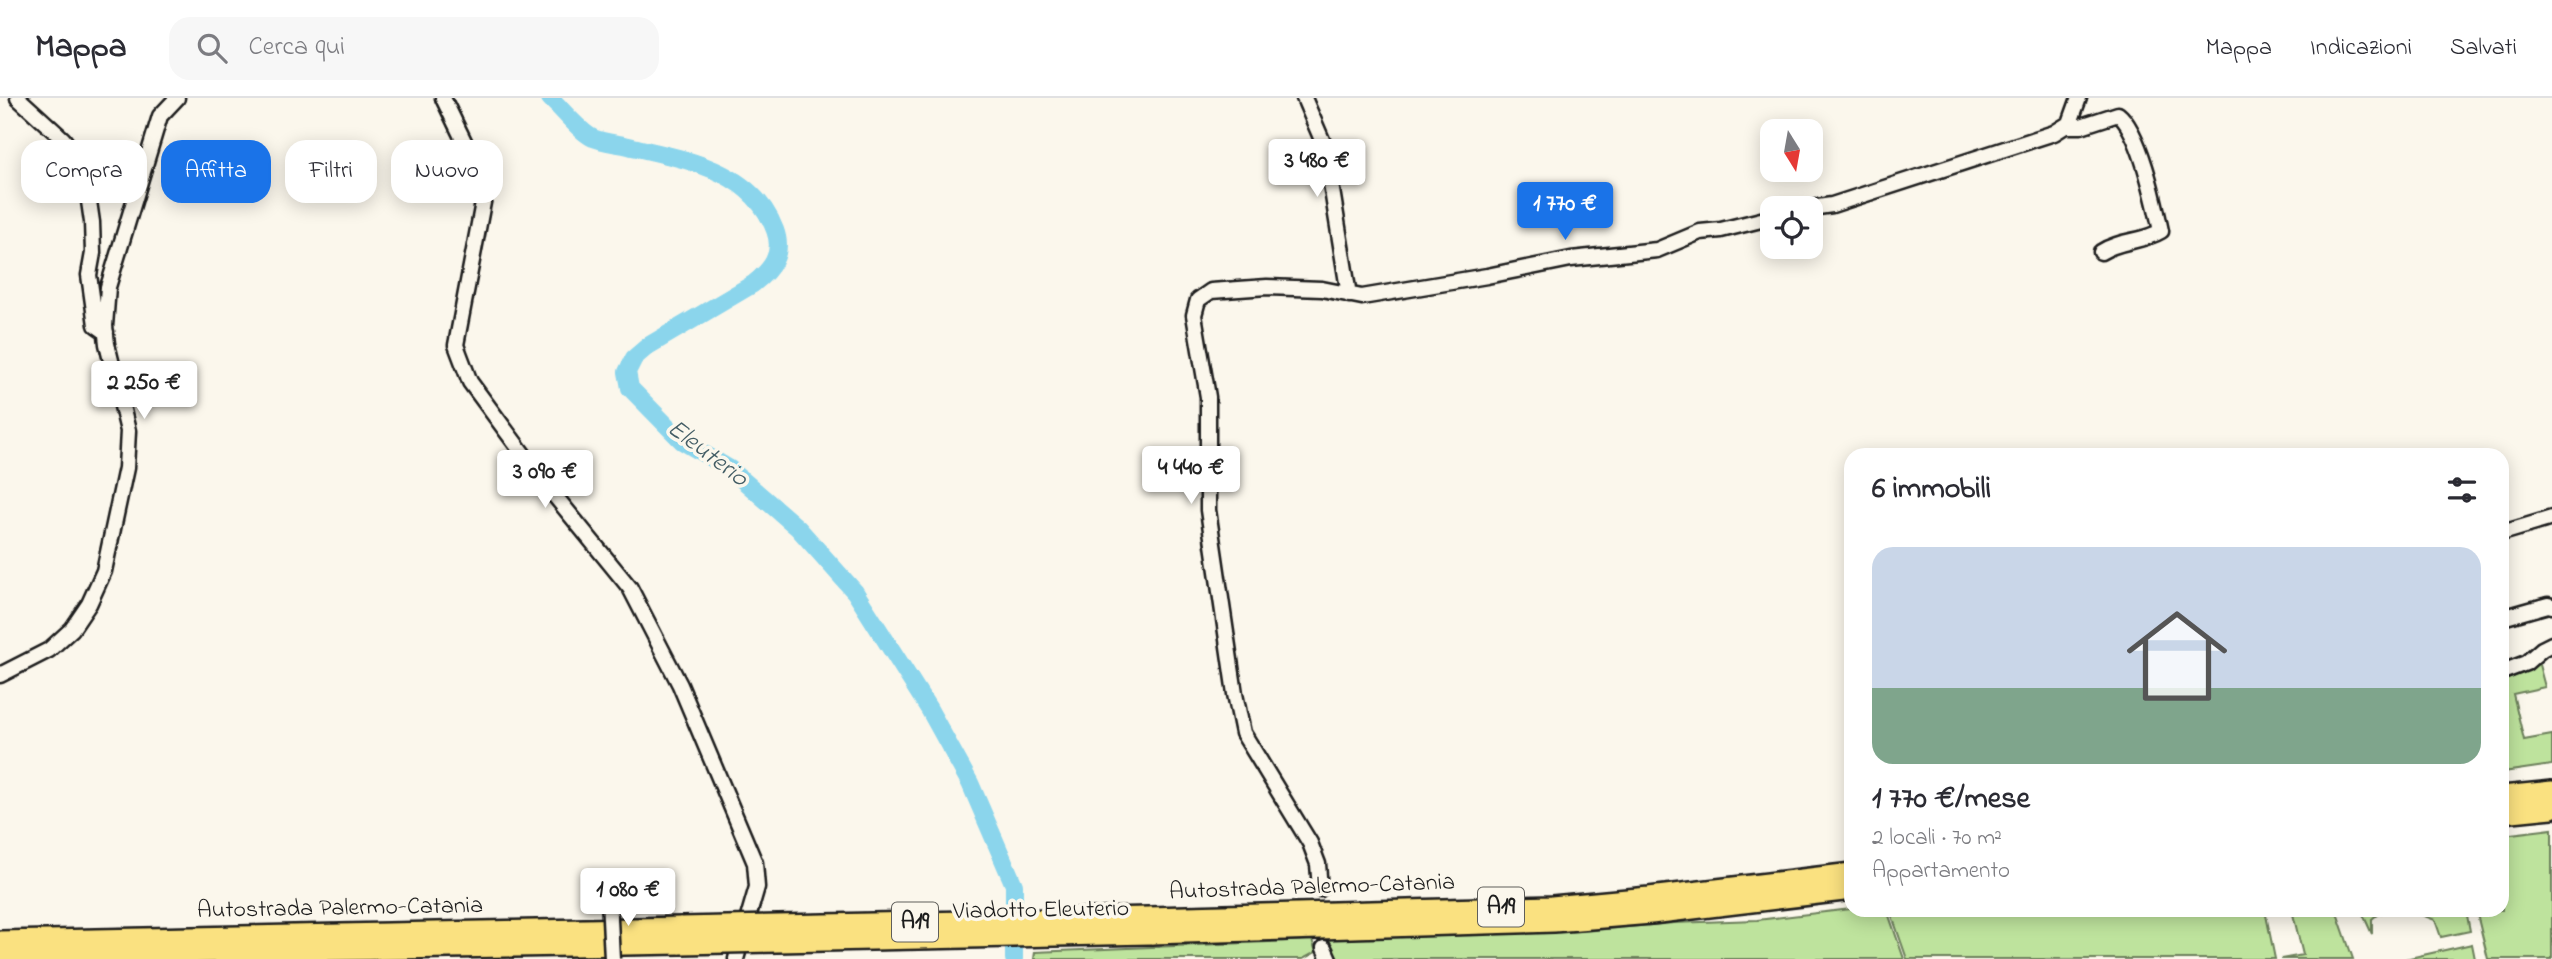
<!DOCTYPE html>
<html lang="it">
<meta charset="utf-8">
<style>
:root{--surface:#fff;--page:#f7f7f7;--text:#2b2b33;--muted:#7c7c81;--line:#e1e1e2;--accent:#1a73e8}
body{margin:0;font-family:"Indie Flower",sans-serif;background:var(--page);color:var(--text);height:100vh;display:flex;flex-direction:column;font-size:26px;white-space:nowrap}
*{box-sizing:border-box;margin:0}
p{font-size:23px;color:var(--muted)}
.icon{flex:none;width:38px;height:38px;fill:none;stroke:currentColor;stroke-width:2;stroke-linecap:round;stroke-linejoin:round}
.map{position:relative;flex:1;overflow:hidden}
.side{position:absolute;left:1844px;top:350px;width:665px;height:469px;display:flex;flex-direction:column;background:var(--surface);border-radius:21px;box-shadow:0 4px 18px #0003}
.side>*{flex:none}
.top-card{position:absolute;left:21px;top:42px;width:665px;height:63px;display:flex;gap:14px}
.needle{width:46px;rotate:169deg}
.fabs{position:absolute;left:1760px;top:21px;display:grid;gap:14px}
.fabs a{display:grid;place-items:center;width:63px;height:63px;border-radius:14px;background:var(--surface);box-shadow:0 4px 18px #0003;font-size:35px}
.price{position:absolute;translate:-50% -60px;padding:0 16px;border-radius:7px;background:#fff;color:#222;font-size:23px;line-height:46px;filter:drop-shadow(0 2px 4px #0008)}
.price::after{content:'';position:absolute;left:50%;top:42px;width:21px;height:16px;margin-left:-10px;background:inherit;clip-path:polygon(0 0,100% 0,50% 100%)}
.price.selected{background:var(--accent);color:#fff}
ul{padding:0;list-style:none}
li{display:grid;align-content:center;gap:14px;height:371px;padding:0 28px}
li span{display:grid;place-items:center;height:217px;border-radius:21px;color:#555}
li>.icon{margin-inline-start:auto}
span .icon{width:126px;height:126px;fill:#fffc;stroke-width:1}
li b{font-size:30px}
h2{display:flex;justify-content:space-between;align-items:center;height:84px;padding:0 28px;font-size:30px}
.tag{padding:0 24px;border-radius:21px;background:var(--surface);box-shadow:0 4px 18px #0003;font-size:24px;line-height:63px}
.tag.selected{background:var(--accent);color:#fff}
header{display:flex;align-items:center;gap:42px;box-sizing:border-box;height:98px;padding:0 35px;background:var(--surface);border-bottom:2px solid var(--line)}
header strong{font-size:33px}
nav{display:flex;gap:38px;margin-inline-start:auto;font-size:24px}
.search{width:490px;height:63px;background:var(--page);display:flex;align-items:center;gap:18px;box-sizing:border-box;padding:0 24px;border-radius:21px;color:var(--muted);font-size:26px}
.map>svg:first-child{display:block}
.green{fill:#bee39d;stroke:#6d805c;stroke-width:2}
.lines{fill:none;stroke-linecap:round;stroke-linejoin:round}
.river{stroke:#8bd5ec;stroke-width:18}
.minor-casing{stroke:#1c1c1c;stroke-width:19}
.highway-casing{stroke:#1c1c1c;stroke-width:24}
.minor{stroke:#fbf7ec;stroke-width:14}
.highway{stroke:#fae180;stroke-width:19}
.minor-bridge-casing{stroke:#1c1c1c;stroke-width:19;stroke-linecap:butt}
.highway-bridge-casing{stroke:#1c1c1c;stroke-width:24;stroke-linecap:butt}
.minor-bridge{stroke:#fbf7ec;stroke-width:14}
.highway-bridge{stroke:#fae180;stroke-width:19}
.labels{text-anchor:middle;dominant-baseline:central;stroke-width:7;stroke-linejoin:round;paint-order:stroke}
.shield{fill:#fbf7ec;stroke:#5f5e5a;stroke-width:2}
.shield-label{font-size:23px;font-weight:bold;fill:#1c1c1c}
.street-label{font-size:24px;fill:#1c1c1c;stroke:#fbf7ec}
.water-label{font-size:26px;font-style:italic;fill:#435d65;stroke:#fbf7ec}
</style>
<header>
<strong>Mappa</strong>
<div class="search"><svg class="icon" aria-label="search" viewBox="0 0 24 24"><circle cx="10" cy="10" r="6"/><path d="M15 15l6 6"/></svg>Cerca qui</div>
<nav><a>Mappa</a><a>Indicazioni</a><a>Salvati</a></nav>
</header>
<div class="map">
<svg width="2552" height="861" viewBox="0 0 2552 861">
<rect width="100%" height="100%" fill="#fbf7ec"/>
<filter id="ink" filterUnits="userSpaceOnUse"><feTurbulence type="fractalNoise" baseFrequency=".0143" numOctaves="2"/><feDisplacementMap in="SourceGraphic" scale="14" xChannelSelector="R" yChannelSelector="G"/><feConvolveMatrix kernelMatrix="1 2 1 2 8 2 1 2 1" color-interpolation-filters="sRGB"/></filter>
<g filter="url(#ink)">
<path class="green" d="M2538 563 2545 589 2513 596 2524 642 2552 637V667L2503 674V582L2513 579Z
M2552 731V861H2488L2476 812H2502L2503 737Z
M1851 811 1887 812 1904 861H1335L1328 841 1583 833 1674 825 1757 822Z
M1890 812H2265L2275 861H1907Z
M2292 812H2336L2353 861H2281L2303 857Z
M2361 812H2395L2378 816 2372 821V836Z
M2409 812H2466L2470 833 2441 839 2435 822Z
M1312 842 1316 854 1303 861H1034L1035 854Z
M2472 846 2475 861H2405Z"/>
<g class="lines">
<path class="river" d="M550 0C561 10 580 34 593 40 603 44 614 45 624 47 682 61 752 70 775 132 784 156 771 172 753 186L648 248 634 260 627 274 630 290 682 343 730 371 798 430 855 494 929 611 970 685 1014 787V861"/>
<g class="minor-casing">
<path id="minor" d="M18 0 63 41 84 69 92 124 93 155 89 177 96 227 106 234
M443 0 476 68 485 94 456 247 470 284 546 387 630 490 680 587 755 765 757 789 736 861
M1304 0 1325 49 1349 197
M2066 28H2081L2118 16C2140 33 2155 105 2161 133 2143 144 2119 142 2101 154
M1811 110 1832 107 2054 35 2070 25 2079 0
M2502 435 2552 420
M2502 520 2548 507 2552 508
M2502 574 2526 565 2542 551 2552 546
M0 577 49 552 72 531 89 506 104 473 126 370 128 333 107 246 105 228 108 189 160 18 177 0
M1320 791 1318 766 1310 745 1243 635 1235 596 1208 412V299L1194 217 1198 202 1211 193 1267 189 1322 191 1362 199 1487 178 1571 161 1657 152 1700 134 1721 132 1773 119
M1324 850 1329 861"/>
</g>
<g class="highway-casing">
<path id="highway" d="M2502 698 2552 693
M2502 715 2552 710
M1149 819 1552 808 1649 799 1852 775
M1151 836 1554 824 1651 816 1852 792
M0 843 681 829
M0 858 681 846"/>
</g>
<use href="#minor" class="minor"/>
<use href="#highway" class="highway"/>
<g class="minor-bridge-casing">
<path id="minor-bridge" d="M609 801 612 861"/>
</g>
<g class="highway-bridge-casing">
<path id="highway-bridge" d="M681 829 1149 819
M681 846 1151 836"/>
</g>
<use href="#minor-bridge" class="minor-bridge"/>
<use href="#highway-bridge" class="highway-bridge"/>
</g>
</g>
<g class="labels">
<g class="shield">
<rect x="1478" y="789.5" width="46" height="39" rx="5"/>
<rect x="892" y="804.5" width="46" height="39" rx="5"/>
</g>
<g class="shield-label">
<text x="1501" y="809">A19</text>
<text x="915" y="824">A19</text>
</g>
<g class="street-label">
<text transform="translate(1312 790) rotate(-2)">Autostrada Palermo-Catania</text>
<text transform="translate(340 811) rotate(-1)">Autostrada Palermo-Catania</text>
<text transform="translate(1041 813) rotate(-1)">Viadotto Eleuterio</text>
</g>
<g class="water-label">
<text transform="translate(707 356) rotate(37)">Eleuterio</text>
</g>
</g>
</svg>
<div class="fabs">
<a><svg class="needle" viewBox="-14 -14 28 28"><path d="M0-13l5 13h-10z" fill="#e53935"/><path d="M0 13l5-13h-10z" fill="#7c7c81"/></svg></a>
<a><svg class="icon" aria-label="locate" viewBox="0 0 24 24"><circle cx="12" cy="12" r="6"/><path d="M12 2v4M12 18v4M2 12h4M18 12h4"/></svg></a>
</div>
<b class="price" style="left:1317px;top:101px">3 480 €</b>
<b class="price selected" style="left:1565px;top:144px">1 770 €</b>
<b class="price" style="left:144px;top:323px">2 250 €</b>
<b class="price" style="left:1191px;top:408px">4 440 €</b>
<b class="price" style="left:545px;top:412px">3 090 €</b>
<b class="price" style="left:628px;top:830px">1 080 €</b>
<div class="top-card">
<a class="tag">Compra</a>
<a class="tag selected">Affitta</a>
<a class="tag">Filtri</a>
<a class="tag">Nuovo</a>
</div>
<section class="side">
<h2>6 immobili<svg class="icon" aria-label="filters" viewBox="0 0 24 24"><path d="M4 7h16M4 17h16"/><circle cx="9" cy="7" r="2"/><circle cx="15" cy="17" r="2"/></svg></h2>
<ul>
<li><span style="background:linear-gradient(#c9d6e8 65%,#7fa58c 0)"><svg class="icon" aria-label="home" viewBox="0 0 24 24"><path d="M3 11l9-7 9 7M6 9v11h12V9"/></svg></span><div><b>1 770 €/mese</b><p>2 locali · 70 m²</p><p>Appartamento</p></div></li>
</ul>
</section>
</div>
